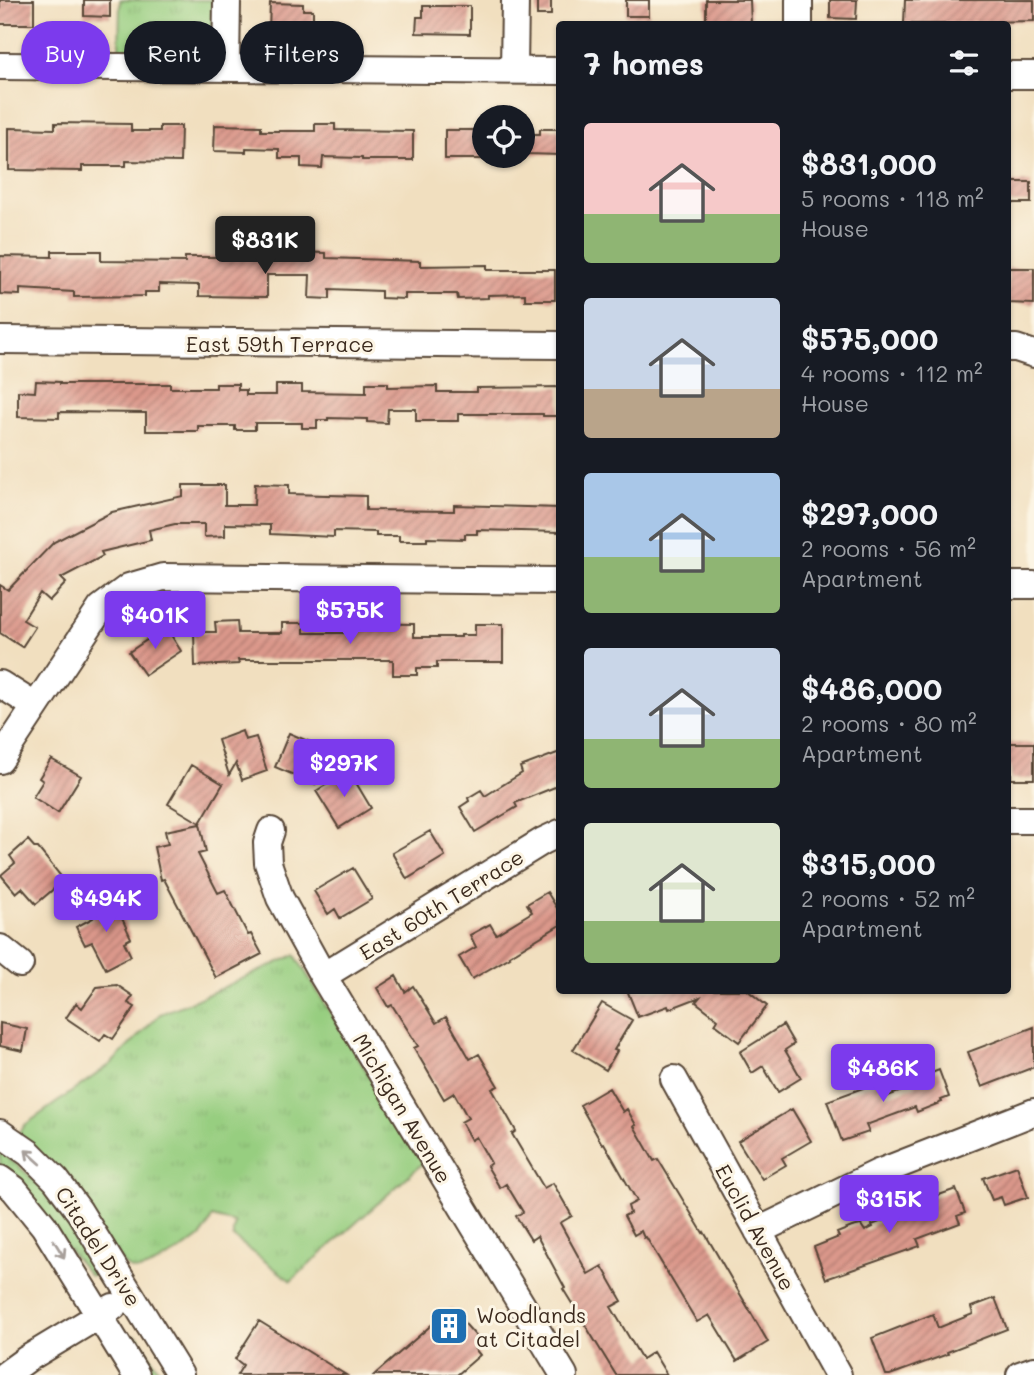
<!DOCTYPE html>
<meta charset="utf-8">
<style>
:root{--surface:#171b24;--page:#242831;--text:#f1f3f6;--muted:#9ea1a6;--accent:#7c3aed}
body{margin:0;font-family:Mali,sans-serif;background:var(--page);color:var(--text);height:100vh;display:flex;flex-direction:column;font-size:26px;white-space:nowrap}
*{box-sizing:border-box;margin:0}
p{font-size:23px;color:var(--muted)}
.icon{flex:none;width:38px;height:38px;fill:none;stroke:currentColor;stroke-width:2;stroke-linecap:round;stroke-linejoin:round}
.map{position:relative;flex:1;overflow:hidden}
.details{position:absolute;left:556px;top:21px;width:455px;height:973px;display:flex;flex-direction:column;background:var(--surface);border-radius:7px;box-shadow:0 2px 5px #0004}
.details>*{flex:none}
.top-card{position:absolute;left:21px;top:21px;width:430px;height:63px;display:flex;gap:14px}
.tools{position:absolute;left:472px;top:105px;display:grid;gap:14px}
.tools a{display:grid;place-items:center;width:63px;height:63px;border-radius:50%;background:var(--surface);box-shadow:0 2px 5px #0004;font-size:35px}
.price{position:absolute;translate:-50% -60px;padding:0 16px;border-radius:7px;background:var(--accent);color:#fff;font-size:23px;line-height:46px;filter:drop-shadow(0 2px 4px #0008)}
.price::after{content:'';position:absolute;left:50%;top:42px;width:21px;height:16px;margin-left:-10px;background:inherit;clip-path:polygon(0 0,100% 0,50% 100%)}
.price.current{background:#222;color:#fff}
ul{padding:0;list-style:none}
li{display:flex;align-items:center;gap:21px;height:175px;padding:0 28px}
li span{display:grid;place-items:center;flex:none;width:196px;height:140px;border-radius:7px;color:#555}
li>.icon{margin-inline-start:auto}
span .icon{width:84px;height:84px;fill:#fffc;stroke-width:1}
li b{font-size:30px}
h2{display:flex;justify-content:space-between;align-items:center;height:84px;padding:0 28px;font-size:30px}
.tag{padding:0 24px;border-radius:32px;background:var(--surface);box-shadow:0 2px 5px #0004;font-size:24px;line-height:63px}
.tag.current{background:var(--accent);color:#fff}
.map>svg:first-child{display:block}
.grass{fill:url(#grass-tufts);stroke:#697c4f;stroke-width:2}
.building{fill:url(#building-hatch)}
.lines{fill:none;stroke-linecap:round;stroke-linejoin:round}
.minor-casing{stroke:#564536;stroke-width:30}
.minor{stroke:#fff;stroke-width:26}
.oneway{stroke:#a79f9a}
.labels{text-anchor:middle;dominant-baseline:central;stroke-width:6;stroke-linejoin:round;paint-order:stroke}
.street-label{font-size:21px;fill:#3b2a1e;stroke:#fcf5e5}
.poi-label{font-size:21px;fill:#3b2a1e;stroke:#fcf5e5;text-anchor:start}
</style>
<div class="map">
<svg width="1034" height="1375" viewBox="0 0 1034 1375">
<defs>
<pattern id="grass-tufts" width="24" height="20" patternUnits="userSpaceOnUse" patternTransform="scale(1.75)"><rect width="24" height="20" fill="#97ce80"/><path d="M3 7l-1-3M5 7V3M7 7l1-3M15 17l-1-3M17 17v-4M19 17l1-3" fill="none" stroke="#83b16e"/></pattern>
<pattern id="building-hatch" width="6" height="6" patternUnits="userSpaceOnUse" patternTransform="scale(1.75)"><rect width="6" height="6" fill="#db988b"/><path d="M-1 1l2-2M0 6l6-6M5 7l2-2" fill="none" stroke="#b37c71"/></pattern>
</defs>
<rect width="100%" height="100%" fill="#fcf5e5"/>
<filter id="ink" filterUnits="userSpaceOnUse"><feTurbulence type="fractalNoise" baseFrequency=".0143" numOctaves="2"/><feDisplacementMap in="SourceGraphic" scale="14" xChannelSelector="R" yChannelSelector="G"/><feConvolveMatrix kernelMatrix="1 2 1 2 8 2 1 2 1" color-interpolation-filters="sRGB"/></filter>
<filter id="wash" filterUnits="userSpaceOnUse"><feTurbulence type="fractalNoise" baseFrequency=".00686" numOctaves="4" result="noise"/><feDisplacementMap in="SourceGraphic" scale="28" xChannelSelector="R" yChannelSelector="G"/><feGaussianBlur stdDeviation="1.57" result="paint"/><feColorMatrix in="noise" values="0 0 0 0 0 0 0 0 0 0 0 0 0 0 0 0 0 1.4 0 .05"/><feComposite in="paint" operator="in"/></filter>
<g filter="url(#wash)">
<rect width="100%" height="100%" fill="#f1dfbf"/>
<path class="grass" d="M120 0H214L213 45 206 54 119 53Z
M295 955 423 1163 291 1281 233 1237V1231L235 1223 212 1217C209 1224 206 1231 201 1236 191 1245 149 1270 138 1270 131 1270 128 1267 123 1263L19 1134 25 1125 111 1064 160 1014 193 1001Z
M0 1152C46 1184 66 1217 94 1263L97 1270 94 1275 90 1276 0 1168Z
M134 1335 139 1337 162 1375H146L128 1341 129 1337Z"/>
<g id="blocks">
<path class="building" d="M0 0H34V24H0Z
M84 0H110V17L84 16Z
M537 0H551V15H537Z
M626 0H649V16H626Z
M706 0H750L751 24H706Z
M830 0H857L856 19 830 18Z
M905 0H1034V21L971 22V24H904Z
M270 3 303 4V10H313V26H303V32H297V40H280V31H269Z
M423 6H470V34L416 33 417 17H423Z
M55 123 131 124V131H160V126H181L180 162 126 161V166H82V171L9 170V128L55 129Z
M315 124H335V130L413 131V160H362V158L323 157 322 168 301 167V158H279V149L246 148V152L214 151 215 125 261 126V131H315Z
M540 129H560V155L528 154V134H540Z
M445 130H485V159H445Z
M1008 182H1031V203H1008Z
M246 244H294V252L326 253V258L420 261V266L487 265V270H555V300H525V294L488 295V298L458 299 457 294H405V299L381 298V291L330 289V299L309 298 310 275H267V297L199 296V285L159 284V292H145V296L74 297V292L20 289V295L0 294V256L52 257V251H101V261L185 262V257H246Z
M1008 268H1034V304L1008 303Z
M36 381 60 382V384H170V388H216V384H238V390H246V395H276V385H302V392L366 393V383H388V387L437 386V392H477V388L560 387V416H543V414H458V421H416V409H388L387 423 367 422V419L328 418V420H317V428H302V423H255V430H235V426H198V431H146V413L59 412V418L18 417V391L35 392Z
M255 484 289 485V494L366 496V510L454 511V505L560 508V532L477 530V534H465V539L427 538V541H399V536H376V532L334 531V537L270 534V525L225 524V536L204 537V524H175L149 530 151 540 101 552 103 556 61 578 66 583 49 601 40 593 23 620 35 627 22 647 0 633V585L8 590 54 542 112 512 183 496V485H225V505H254Z
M237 621 238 633H282V623H304V633H346V623L414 624V637H461V635H475V624H503V662H437V668H417V675H393V660H238L239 664 195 666 194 632H216L215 622Z
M166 627 181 651 145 675 129 652Z
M242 731 245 740 256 737 267 771 242 780 236 763 229 775 218 740Z
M289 733 329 750 315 784 275 767Z
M1008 743H1034V779H1011V766H1008Z
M560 752V785L515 803 517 807 475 832 460 807 469 801 468 798 481 790 485 796 522 773 520 767Z
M51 759 81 776 58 813 33 797 43 781 39 778Z
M191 765 223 784 200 823 168 804Z
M349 771 371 808 339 828 316 791Z
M200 824 206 852 198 854 218 893 225 890 248 935 251 934 262 954 216 978 164 879 161 880 154 847 168 844 165 831Z
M430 831 445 856 407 879 392 853Z
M28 840 35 848H38L64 880 36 904 22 888 16 893 1 875 15 863 10 856Z
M353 868 372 899 340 918 335 909 328 914 314 891Z
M547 892 560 913V925L509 956 510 957 472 979 459 957 476 947 470 935 490 924 496 934 532 912 527 904Z
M107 900 111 907 116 905 131 938 124 942 131 956 106 969 92 942 85 945 76 927 93 918 89 910Z
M396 976 405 992 413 986 436 1023 446 1017 470 1059 479 1054 498 1086 492 1089 516 1131 512 1134 544 1188 553 1183 572 1216 560 1223 588 1274 602 1266 622 1301 611 1307 642 1359 653 1352 667 1375H616L563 1289 565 1288 537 1236 531 1240 516 1216 523 1212 506 1184 500 1188 487 1166 491 1163 476 1137 471 1140 461 1122 468 1118 454 1093 444 1099 414 1048 418 1046 392 1005 388 1007 377 988Z
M117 985 133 996 128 1003 135 1007 113 1039 105 1034 100 1041 66 1018 76 1003 82 1008 97 987Z
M627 990H747L767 1006 739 1042 715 1024 718 1019 696 1002 700 997 669 1009 668 1006 638 1017Z
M602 1003 632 1020 614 1050 617 1051 606 1070 573 1050Z
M0 1023 27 1029 23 1051 0 1046Z
M783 1025 794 1044 785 1050 801 1078 778 1092 763 1066 752 1073 740 1052Z
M1034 1027V1067L982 1087 968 1052Z
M939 1070 949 1097 941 1100 942 1102 917 1112 915 1107 866 1125 869 1132 842 1141 827 1101 882 1081 888 1096 916 1086 914 1080Z
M609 1088 623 1112 627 1109 636 1125 634 1126 654 1161 658 1159 703 1233 704 1232 768 1342 737 1361 709 1315 697 1322 646 1237 644 1238 641 1231 634 1235 624 1216 630 1213 628 1206 637 1201 604 1143 602 1144 580 1105Z
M792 1109 811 1141 782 1158 786 1165 762 1179 738 1141Z
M1017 1166 1028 1197 1004 1205 1001 1197 992 1200 983 1178Z
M956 1189 965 1213 957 1216 960 1223 917 1239 920 1246 826 1279 814 1247 839 1237 837 1233 852 1227 861 1225 865 1231 873 1227 872 1225 923 1205 922 1201Z
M995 1298 1007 1329 947 1352 948 1354 890 1375H886L872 1338 933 1314 938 1328 973 1314 971 1307Z
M451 1308 482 1343 475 1349 480 1355 457 1375H374Z
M259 1321 346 1375H237L243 1365 235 1359Z"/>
</g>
</g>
<g filter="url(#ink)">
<use href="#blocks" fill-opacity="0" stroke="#564536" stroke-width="2"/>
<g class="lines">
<g class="minor-casing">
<path id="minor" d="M799 24V0
M0 66 560 71
M226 67 227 0
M514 70 515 0
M1008 75H1034
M0 340 560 345
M1008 348H1016L1034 354
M1008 585H1034
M0 684 35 706
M0 760 101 608 129 587 163 577 560 581
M1008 820H1034
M271 831 267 843 268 863 280 898 323 976 564 1375
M0 948 20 964
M323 976 543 841 560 833
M674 1079 838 1375
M0 1133 29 1153 56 1180 79 1211 180 1375
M0 1179 14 1189 44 1226 136 1375
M758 1231 878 1173 1034 1112
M5 1375 27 1359 113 1307
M1020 1375 1034 1370"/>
</g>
<use href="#minor" class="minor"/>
</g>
<defs><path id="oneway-shaft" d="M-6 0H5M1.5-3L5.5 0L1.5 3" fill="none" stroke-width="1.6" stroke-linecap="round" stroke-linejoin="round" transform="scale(1.75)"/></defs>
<g class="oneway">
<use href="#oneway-shaft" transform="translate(33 1157) rotate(-138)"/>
<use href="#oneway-shaft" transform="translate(59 1249) rotate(58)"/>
</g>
</g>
<defs>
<g id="building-square" transform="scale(2.0125)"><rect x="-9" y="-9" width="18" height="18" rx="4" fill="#1f6fb2" stroke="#fcf5e5"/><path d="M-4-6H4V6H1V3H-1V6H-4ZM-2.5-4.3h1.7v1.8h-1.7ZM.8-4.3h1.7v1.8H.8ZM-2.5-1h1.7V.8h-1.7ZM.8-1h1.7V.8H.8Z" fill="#fff"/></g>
</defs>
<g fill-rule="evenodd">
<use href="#building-square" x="449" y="1326"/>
</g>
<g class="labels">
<g class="street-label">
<text x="280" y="343">East 59th Terrace</text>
<text transform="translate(441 904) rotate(-32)">East 60th Terrace</text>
<text transform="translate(403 1108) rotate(59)">Michigan Avenue</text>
<text transform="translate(756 1227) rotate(61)">Euclid Avenue</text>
<text transform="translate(99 1246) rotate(57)">Citadel Drive</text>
</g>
<g class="poi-label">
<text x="476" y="1314">Woodlands<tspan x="476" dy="24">at Citadel</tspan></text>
</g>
</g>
</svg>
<div class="tools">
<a><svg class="icon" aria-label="locate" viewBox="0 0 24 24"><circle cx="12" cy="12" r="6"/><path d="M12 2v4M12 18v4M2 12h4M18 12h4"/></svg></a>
</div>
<b class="price current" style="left:265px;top:276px">$831K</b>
<b class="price" style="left:350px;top:646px">$575K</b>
<b class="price" style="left:155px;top:651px">$401K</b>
<b class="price" style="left:344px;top:799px">$297K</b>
<b class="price" style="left:106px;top:934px">$494K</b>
<b class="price" style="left:883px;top:1104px">$486K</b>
<b class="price" style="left:889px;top:1235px">$315K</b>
<div class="top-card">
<a class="tag current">Buy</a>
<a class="tag">Rent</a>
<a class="tag">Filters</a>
</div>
<section class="details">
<h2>7 homes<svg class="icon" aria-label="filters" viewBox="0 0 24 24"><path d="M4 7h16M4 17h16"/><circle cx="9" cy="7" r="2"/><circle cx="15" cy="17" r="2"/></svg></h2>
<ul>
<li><span style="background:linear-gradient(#f6c9c9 65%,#8fb573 0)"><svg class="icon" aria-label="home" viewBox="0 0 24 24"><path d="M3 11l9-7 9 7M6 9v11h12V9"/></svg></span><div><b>$831,000</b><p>5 rooms · 118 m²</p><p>House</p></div></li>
<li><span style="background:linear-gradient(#c9d6e8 65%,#b9a48a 0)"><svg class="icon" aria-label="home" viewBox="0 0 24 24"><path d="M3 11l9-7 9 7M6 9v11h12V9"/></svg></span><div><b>$575,000</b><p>4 rooms · 112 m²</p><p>House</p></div></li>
<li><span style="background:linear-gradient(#a9c7e8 60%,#8fb573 0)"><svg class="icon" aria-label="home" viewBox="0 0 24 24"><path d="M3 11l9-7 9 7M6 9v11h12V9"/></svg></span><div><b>$297,000</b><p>2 rooms · 56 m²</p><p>Apartment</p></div></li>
<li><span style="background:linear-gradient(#c9d6e8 65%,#8fb573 0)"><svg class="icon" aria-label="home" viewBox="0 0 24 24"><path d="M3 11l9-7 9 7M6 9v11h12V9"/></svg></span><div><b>$486,000</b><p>2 rooms · 80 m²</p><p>Apartment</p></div></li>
<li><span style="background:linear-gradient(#dfe7d0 70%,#8fb573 0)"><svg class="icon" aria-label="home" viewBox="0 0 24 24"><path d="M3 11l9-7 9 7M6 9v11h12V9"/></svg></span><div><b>$315,000</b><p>2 rooms · 52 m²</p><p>Apartment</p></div></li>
</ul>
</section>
</div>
